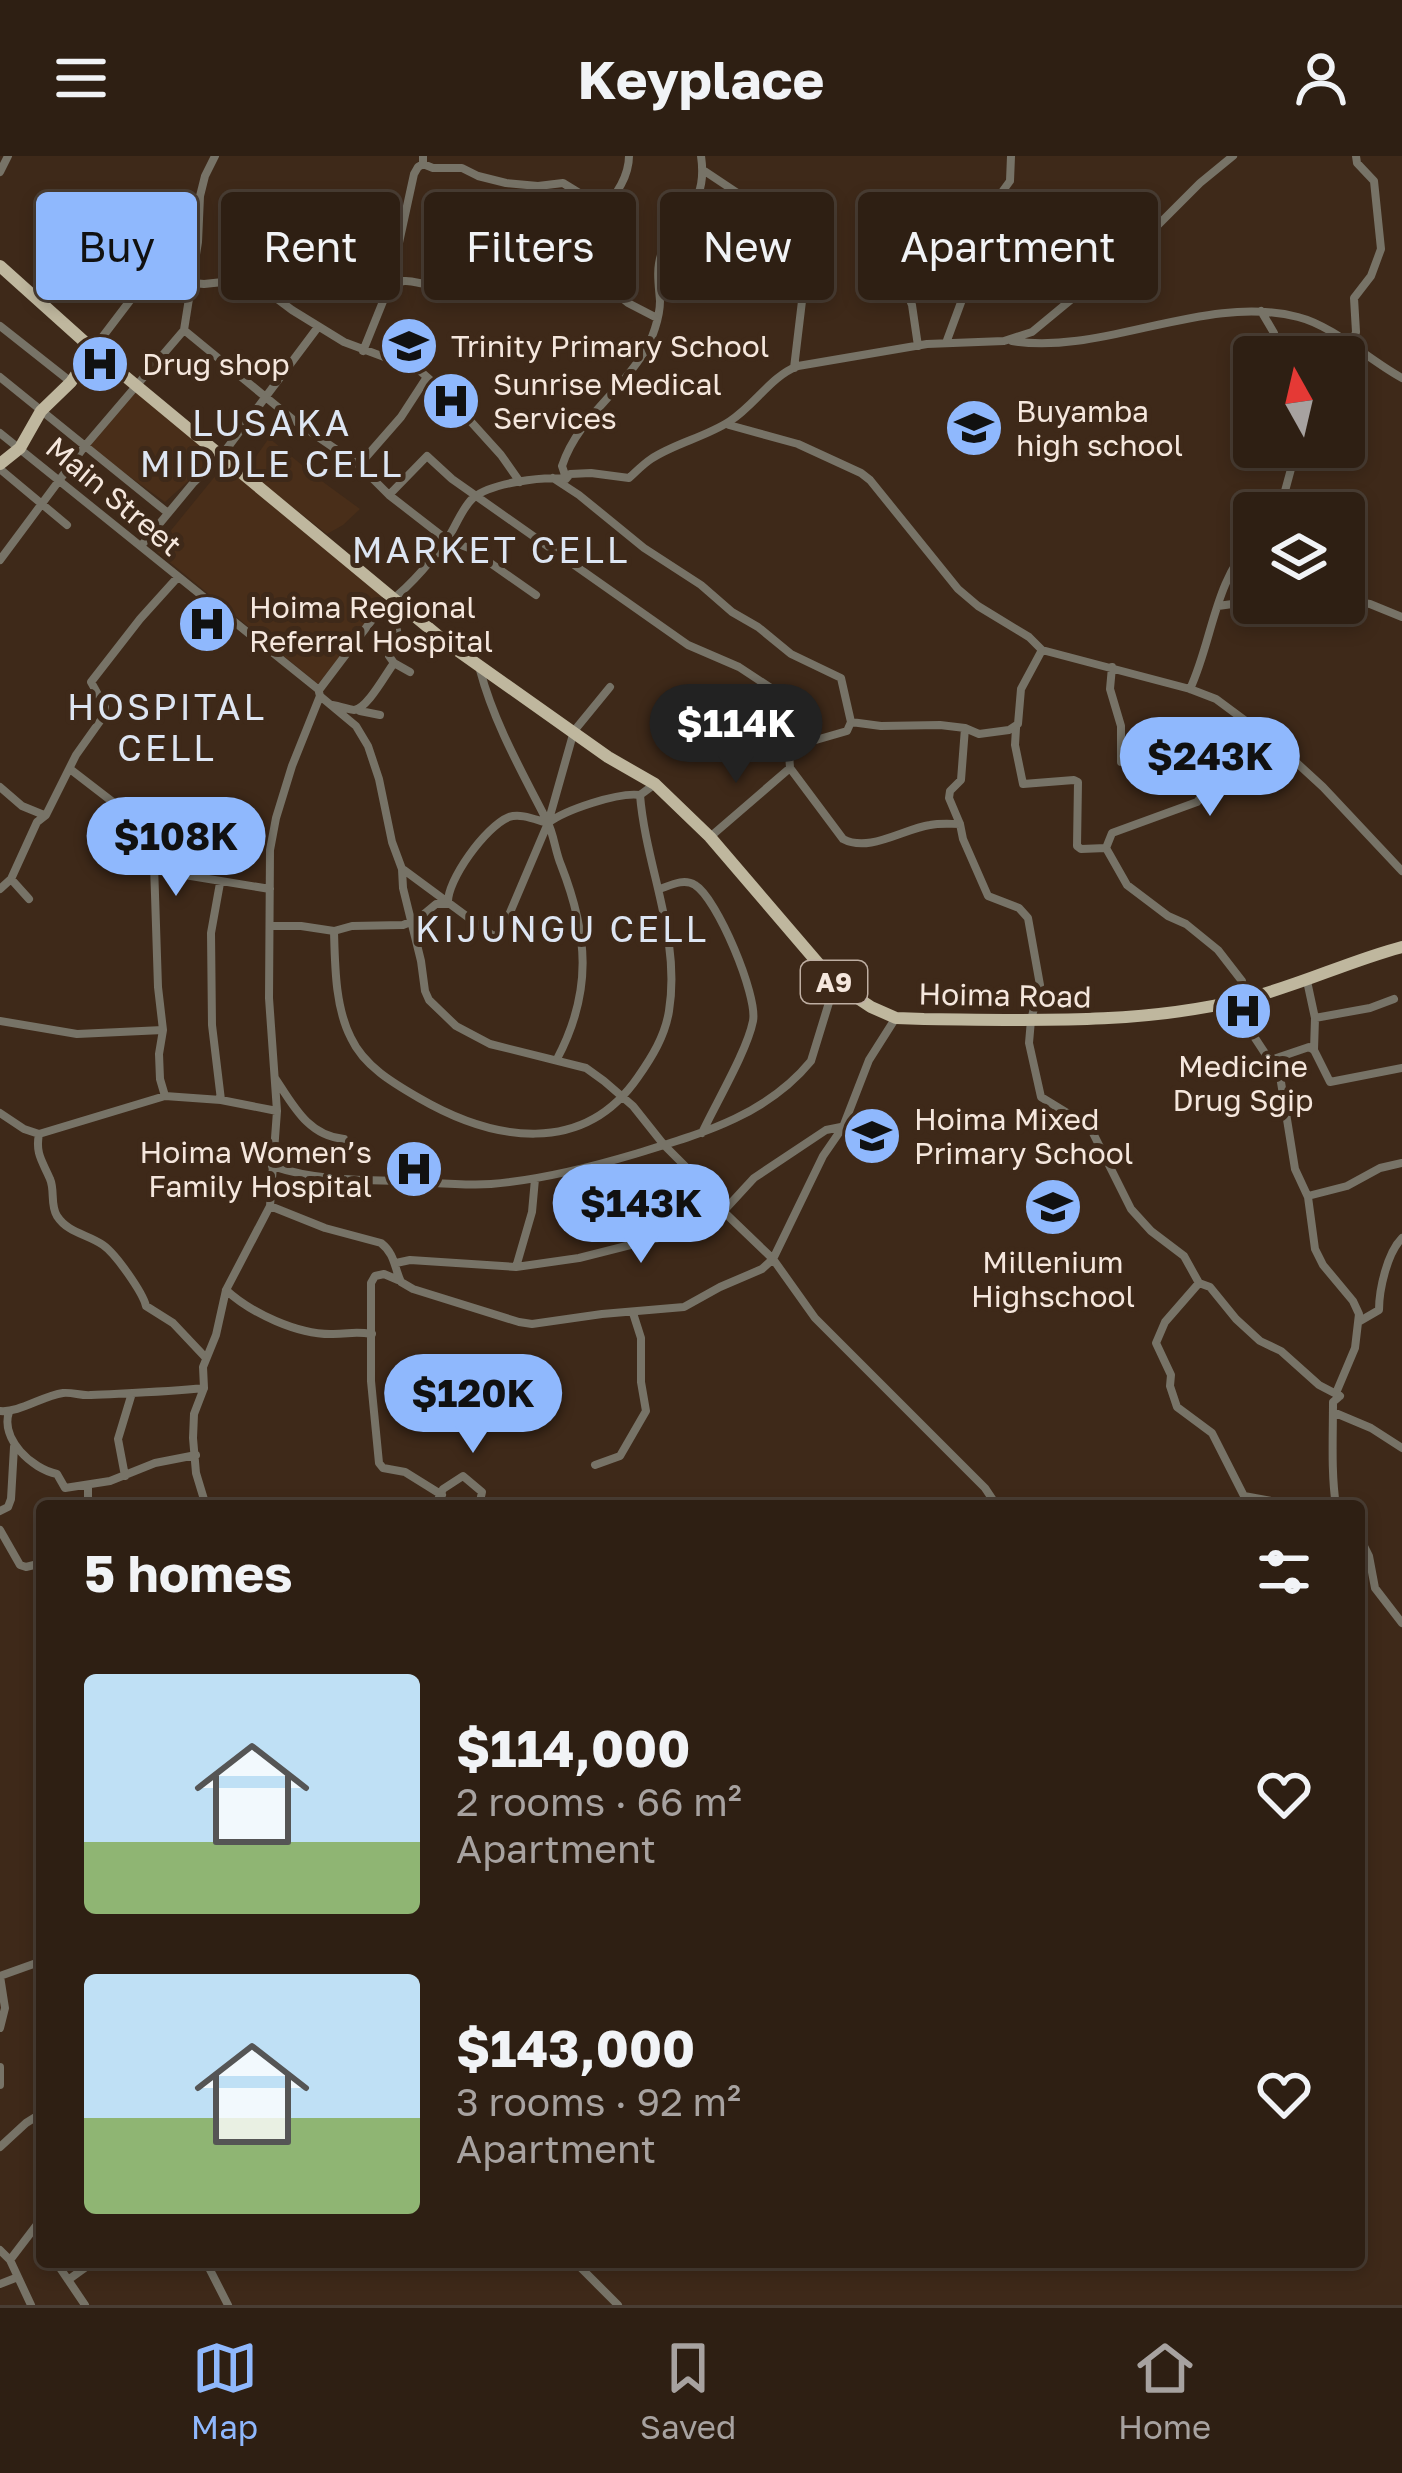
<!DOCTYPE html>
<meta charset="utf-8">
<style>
:root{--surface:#2e1f13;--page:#3a2c21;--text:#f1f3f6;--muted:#a7a2a0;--line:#493d33;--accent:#8fb8fd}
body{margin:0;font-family:"Golos Text",sans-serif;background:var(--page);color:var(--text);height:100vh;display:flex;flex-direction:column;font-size:45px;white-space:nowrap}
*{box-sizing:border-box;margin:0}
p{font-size:39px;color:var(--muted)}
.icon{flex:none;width:66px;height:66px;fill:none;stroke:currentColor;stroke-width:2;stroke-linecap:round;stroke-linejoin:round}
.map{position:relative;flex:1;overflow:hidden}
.details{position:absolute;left:36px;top:1344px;width:1329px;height:768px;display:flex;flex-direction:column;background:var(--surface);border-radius:12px;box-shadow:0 6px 18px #0003,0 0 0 3px var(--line)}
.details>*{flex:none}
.banner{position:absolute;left:36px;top:36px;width:1332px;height:108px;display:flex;gap:24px}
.needle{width:78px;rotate:352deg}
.fabs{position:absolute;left:1233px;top:180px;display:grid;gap:24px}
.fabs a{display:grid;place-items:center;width:132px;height:132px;border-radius:12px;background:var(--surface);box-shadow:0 6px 18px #0003,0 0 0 3px var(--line);font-size:60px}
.price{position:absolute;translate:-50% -102px;padding:0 27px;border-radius:42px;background:var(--accent);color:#111;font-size:39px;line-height:78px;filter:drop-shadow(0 3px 6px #0008)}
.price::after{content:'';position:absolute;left:50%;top:72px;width:36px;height:27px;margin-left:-18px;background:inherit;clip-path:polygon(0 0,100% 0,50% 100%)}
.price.active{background:#222;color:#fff}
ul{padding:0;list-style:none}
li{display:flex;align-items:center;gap:36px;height:300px;padding:0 48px}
li span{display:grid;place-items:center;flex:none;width:336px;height:240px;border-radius:12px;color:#555}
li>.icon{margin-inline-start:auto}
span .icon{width:144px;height:144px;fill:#fffc;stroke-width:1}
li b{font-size:51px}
h2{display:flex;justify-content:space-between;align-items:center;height:144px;padding:0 48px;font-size:51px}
.chip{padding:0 42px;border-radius:12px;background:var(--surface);box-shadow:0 6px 18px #0003,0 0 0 3px var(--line);font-size:42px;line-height:108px}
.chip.active{background:var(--accent);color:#111}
header{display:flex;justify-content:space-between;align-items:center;height:156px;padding:0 48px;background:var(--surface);font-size:54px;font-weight:700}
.dock{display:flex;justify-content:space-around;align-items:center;height:168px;border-top:3px solid var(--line);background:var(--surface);font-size:33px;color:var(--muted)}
.dock a{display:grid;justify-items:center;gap:6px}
.dock .active{color:var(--accent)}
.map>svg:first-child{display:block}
.built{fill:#492e19}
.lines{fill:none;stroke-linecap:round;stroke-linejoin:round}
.minor{stroke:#777367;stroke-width:8}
.major{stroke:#bfb79e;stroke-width:12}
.labels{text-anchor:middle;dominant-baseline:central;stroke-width:10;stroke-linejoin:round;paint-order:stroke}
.shield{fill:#3e2919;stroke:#beaea2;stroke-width:3}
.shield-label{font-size:27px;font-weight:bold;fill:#f5e7dd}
.poi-label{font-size:30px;fill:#f5e7dd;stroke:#3e2919;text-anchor:start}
.street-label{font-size:30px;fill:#f5e7dd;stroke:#3e2919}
.quarter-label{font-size:36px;letter-spacing:3px;fill:#dde5f2;stroke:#3e2919}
</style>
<header><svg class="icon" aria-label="menu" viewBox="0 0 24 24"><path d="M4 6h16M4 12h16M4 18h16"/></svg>Keyplace<svg class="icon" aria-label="person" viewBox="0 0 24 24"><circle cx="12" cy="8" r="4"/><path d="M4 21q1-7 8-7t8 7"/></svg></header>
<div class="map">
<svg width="1402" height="2149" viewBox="0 0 1402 2149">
<rect width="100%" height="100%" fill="#3e2919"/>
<path class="built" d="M136 232 215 301 165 346 87 290Z
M269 282 319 323 360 353 343 369 327 378 246 315Z
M225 308 385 442 318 528 155 394Z"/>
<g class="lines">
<path class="minor" d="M423 8 433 12H462L478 20 506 27 538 30 563 27 602 51C617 41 629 18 629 0
M703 14 751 46 783 80 792 119 802 145 794 212
M0 16 8 0
M538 30 530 61 568 80 594 119 628 147 657 162
M887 99 898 115 912 149 918 190
M437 118 474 117 497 109
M193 127 204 128 242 124 256 127 292 154 344 186 419 214 445 237 501 299 520 326
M390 128C394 128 399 126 404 125 422 124 422 135 437 118L436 103 444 71
M1261 155 1274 177 1281 201
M0 170 71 226
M184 174 296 266 359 309 389 339 447 384 469 392 536 439
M1012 185C1102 200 1205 137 1298 161 1334 170 1370 205 1402 222
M946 187 973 114 983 62 1010 25 1011 0
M1351 191 1356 176 1354 142 1371 120 1381 93 1374 25 1357 7 1356 0
M94 192 151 117 168 58 182 48 200 40 205 20 215 0
M363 195 390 128 414 18 418 11 423 8V0
M0 221 168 357
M729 269 798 288 861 317 870 324 958 433 978 450 1029 481 1042 494 1190 533 1216 543 1274 586 1323 631 1402 715
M0 277 319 534 381 452C406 435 430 407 448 382 456 370 462 352 473 342 491 327 543 320 566 323L570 318 591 317 629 322C636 316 642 309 651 303 675 287 706 281 730 265 755 249 771 220 798 210L927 188 1004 185 1032 176 1142 85 1200 27 1233 0
M359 309 401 261 427 221
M0 313 67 369
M553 322 579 339 644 392 701 429 732 456 758 471 791 498 841 522 851 566 847 575 795 590 789 597 790 612 843 683C869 697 903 673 930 669 940 667 950 668 960 668
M566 322 562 310C577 264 618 238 643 198 652 185 660 161 660 145 659 130 656 114 661 99 675 57 709 54 701 0
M389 339 427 300 452 323 688 489 739 511 777 536 793 552 802 576 811 587
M1279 357 1297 291
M141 390 194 326 222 299 318 171
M0 404 84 291 184 174 198 86 200 40
M1344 444 1370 448 1402 461
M1218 450 1254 445
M381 452C402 469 400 478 389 500L394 507 410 516
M1112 511 1110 533 1121 570V606
M480 514C494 567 522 616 547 665 554 678 555 695 561 709 588 778 593 835 557 903
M1190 533C1213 483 1214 425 1254 384
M320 540 356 570 368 590 379 623 392 686 402 713 403 732 421 805 425 835 429 844 456 870 490 888 586 912 604 925 633 950 664 989 703 1028 724 1056 773 1103 815 1162 985 1332 997 1350
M333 549C334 549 352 554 354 554 367 553 385 519 394 507
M360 555 380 559
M851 566 881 570 940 569 965 572 979 578 1009 574 1018 568 1021 533 1042 494
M965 572 961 624 950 635 949 642 960 668 963 683 988 740 1019 752 1028 762 1040 829 1031 864 1029 887 1041 941 1090 971 1131 1053 1151 1075 1184 1100 1199 1127 1210 1131 1236 1163 1260 1185 1281 1195 1319 1229 1340 1240
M1016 572 1015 589 1023 628 1074 624 1078 626 1077 690 1081 693 1106 692
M70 613 153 677 158 831 163 874 159 898 160 923 165 940
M0 631 22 650 44 659
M710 681 790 612
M154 714 270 733
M404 714 492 779 500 780 548 667 574 575 610 531
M11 723 29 743
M220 727 211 777 212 869 221 944
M0 733 11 723 37 666 46 659 76 599 103 561 105 551 91 526 140 463 177 422
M660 733C671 729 684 722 695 729 717 742 758 840 753 865 747 895 716 947 702 977
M270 770H301L334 775 352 770 403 769 418 763 436 748H448C446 725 486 670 509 661 521 657 536 664 548 667 565 654 618 636 640 639L655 628
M334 775C335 809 335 851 351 882 364 910 393 927 419 942 493 985 583 1001 638 921 652 901 665 880 669 855 681 781 646 712 640 639
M1245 841 1242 825 1218 794 1186 768 1168 760 1127 729 1106 692 1112 677 1197 646 1231 607 1274 586
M1242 844 1251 876 1280 920 1295 1013 1308 1041 1315 1093 1323 1109 1353 1145 1359 1158 1355 1192 1336 1237 1340 1240 1333 1246C1333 1281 1331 1317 1336 1350
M1315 862 1370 852 1394 843
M0 865 77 878 163 874
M1314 894 1330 926 1402 912
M1268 905 1309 891 1314 894 1315 862 1307 825
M275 922C293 949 308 980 344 983
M0 957 24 973 39 978 165 940 221 944 277 955
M39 978C35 998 43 1006 50 1023 55 1034 50 1049 57 1060 68 1077 87 1078 103 1089 116 1098 143 1137 146 1150L173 1167 206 1202
M272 1010C314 1024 355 1024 399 1025 430 1026 461 1030 491 1028 541 1024 588 1012 635 998 700 978 766 960 811 905L835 827
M1308 1040 1347 1030 1380 1012 1402 1007
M270 1050 325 1072 381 1087C395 1098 394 1111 401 1126L413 1133 519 1166 532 1168 602 1158 684 1151 720 1131 762 1113 773 1103 823 1000 843 971 869 904 895 863
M396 1107 410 1104 516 1111 579 1102 662 1081 719 1060 754 1022 826 974 841 971
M516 1111 532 1056 535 1023
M398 1124 384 1118 375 1120 371 1127V1225L379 1307 383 1312 405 1316 442 1339
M1199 1127 1165 1166 1156 1187 1171 1219 1170 1230 1177 1251 1212 1277 1244 1340 1298 1350
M226 1134C251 1157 298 1179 333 1178 350 1178 353 1175 372 1178
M1360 1165 1379 1154C1379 1134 1387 1097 1402 1082
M0 1255C19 1257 42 1240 63 1237 73 1236 81 1240 91 1239 129 1237 166 1236 204 1232
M9 1256C0 1283 32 1313 57 1318L65 1332 110 1325 155 1307 196 1299
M1333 1256 1371 1272 1402 1292
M595 1309 620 1300 646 1255 641 1226V1182L633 1157
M125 1320 118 1283 132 1237
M88 1350V1330
M206 1350 196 1317 193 1282 194 1258 204 1232 203 1211 216 1179 226 1134 270 1050 277 955 269 842 270 694 276 662 292 610 320 540 319 536
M435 1350 443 1333 463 1320 482 1336 479 1350
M0 1355 8 1351 11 1343 14 1291
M0 1374 20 1409 26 1411 42 1407
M1359 1380 1369 1400 1375 1432 1402 1467
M0 1820 5 1852 0 1872
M0 1820 42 1805
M0 1911V1929
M0 1991 26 1967 42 1957
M0 2094 10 2104 31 2149
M10 2104 42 2062
M56 2106 85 2149
M206 2106 228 2149
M575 2106 618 2149
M68 2124 93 2106
M0 2128 18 2121"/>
<path class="major" d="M0 110 97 197 447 487 608 601 655 628 710 681 835 827 871 851 896 862 924 863C1032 864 1139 869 1245 843 1298 830 1349 805 1402 791
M0 308 20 292 41 255 71 226 94 192"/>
</g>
<defs>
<g id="school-disc" transform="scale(3)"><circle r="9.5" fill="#8fb8fd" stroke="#3e2919"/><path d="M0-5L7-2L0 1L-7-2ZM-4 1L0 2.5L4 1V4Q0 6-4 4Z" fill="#111"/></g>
<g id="hospital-disc" transform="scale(3)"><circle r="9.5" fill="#8fb8fd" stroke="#3e2919"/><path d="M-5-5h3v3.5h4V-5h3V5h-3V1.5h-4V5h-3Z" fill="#111"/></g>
</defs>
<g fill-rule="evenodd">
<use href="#school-disc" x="409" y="190"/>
<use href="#hospital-disc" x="100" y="208"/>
<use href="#hospital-disc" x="451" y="245"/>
<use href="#school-disc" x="974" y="272"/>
<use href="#hospital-disc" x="207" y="468"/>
<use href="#hospital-disc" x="1243" y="855"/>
<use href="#school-disc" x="872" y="980"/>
<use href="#hospital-disc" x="414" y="1013"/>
<use href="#school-disc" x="1053" y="1051"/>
</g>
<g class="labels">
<rect class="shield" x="801" y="805" width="66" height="42" rx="9"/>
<g class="shield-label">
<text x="834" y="826">A9</text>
</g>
<g class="poi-label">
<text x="451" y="190">Trinity Primary School</text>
<text x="142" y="208">Drug shop</text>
<text x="493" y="228">Sunrise Medical<tspan x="493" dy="34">Services</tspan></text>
<text x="1016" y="255">Buyamba<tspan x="1016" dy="34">high school</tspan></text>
<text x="249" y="451">Hoima Regional<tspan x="249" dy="34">Referral Hospital</tspan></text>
<text x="1243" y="910" text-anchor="middle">Medicine<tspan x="1243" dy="34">Drug Sgip</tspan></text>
<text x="914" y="963">Hoima Mixed<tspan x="914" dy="34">Primary School</tspan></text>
<text x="372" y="996" text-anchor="end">Hoima Women’s<tspan x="372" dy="34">Family Hospital</tspan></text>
<text x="1053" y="1106" text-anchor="middle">Millenium<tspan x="1053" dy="34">Highschool</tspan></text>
</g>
<g class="street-label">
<text transform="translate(114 340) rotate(40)">Main Street</text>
<text transform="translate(1005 839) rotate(1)">Hoima Road</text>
</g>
<g class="quarter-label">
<text x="272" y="266">LUSAKA<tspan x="272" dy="41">MIDDLE CELL</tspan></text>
<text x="491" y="393">MARKET CELL</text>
<text x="167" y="550">HOSPITAL<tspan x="167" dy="41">CELL</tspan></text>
<text x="562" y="772">KIJUNGU CELL</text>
</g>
</g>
</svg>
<div class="fabs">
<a><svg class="needle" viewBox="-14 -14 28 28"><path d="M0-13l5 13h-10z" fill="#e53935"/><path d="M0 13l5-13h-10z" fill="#a7a2a0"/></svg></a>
<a><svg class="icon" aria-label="layers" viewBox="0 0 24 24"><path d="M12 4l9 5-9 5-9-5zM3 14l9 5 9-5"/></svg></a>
</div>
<b class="price active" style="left:736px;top:630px">$114K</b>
<b class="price" style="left:1210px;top:663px">$243K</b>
<b class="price" style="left:176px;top:743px">$108K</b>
<b class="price" style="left:641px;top:1110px">$143K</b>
<b class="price" style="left:473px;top:1300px">$120K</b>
<div class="banner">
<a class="chip active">Buy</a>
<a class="chip">Rent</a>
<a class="chip">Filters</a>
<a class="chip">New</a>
<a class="chip">Apartment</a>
</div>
<section class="details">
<h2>5 homes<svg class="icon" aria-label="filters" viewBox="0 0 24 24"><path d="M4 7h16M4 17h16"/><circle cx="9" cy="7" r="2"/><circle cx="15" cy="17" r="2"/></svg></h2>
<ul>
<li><span style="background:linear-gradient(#bfe0f5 70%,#8fb573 0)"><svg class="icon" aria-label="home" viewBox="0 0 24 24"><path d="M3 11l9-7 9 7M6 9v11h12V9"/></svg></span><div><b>$114,000</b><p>2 rooms · 66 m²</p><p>Apartment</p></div><svg class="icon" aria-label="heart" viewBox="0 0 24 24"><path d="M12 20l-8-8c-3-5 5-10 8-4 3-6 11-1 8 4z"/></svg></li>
<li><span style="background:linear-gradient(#bfe0f5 60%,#8fb573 0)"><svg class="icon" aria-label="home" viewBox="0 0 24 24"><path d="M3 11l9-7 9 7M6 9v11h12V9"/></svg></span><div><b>$143,000</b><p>3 rooms · 92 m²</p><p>Apartment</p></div><svg class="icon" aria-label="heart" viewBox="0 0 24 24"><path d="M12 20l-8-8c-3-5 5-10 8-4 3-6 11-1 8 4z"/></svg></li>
</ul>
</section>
</div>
<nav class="dock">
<a class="active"><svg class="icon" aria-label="map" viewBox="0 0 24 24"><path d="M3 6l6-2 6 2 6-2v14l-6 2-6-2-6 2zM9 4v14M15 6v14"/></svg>Map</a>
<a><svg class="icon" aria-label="saved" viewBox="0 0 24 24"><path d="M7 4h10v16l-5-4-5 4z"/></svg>Saved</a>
<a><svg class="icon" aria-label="home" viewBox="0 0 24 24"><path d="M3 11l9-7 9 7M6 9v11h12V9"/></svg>Home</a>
</nav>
